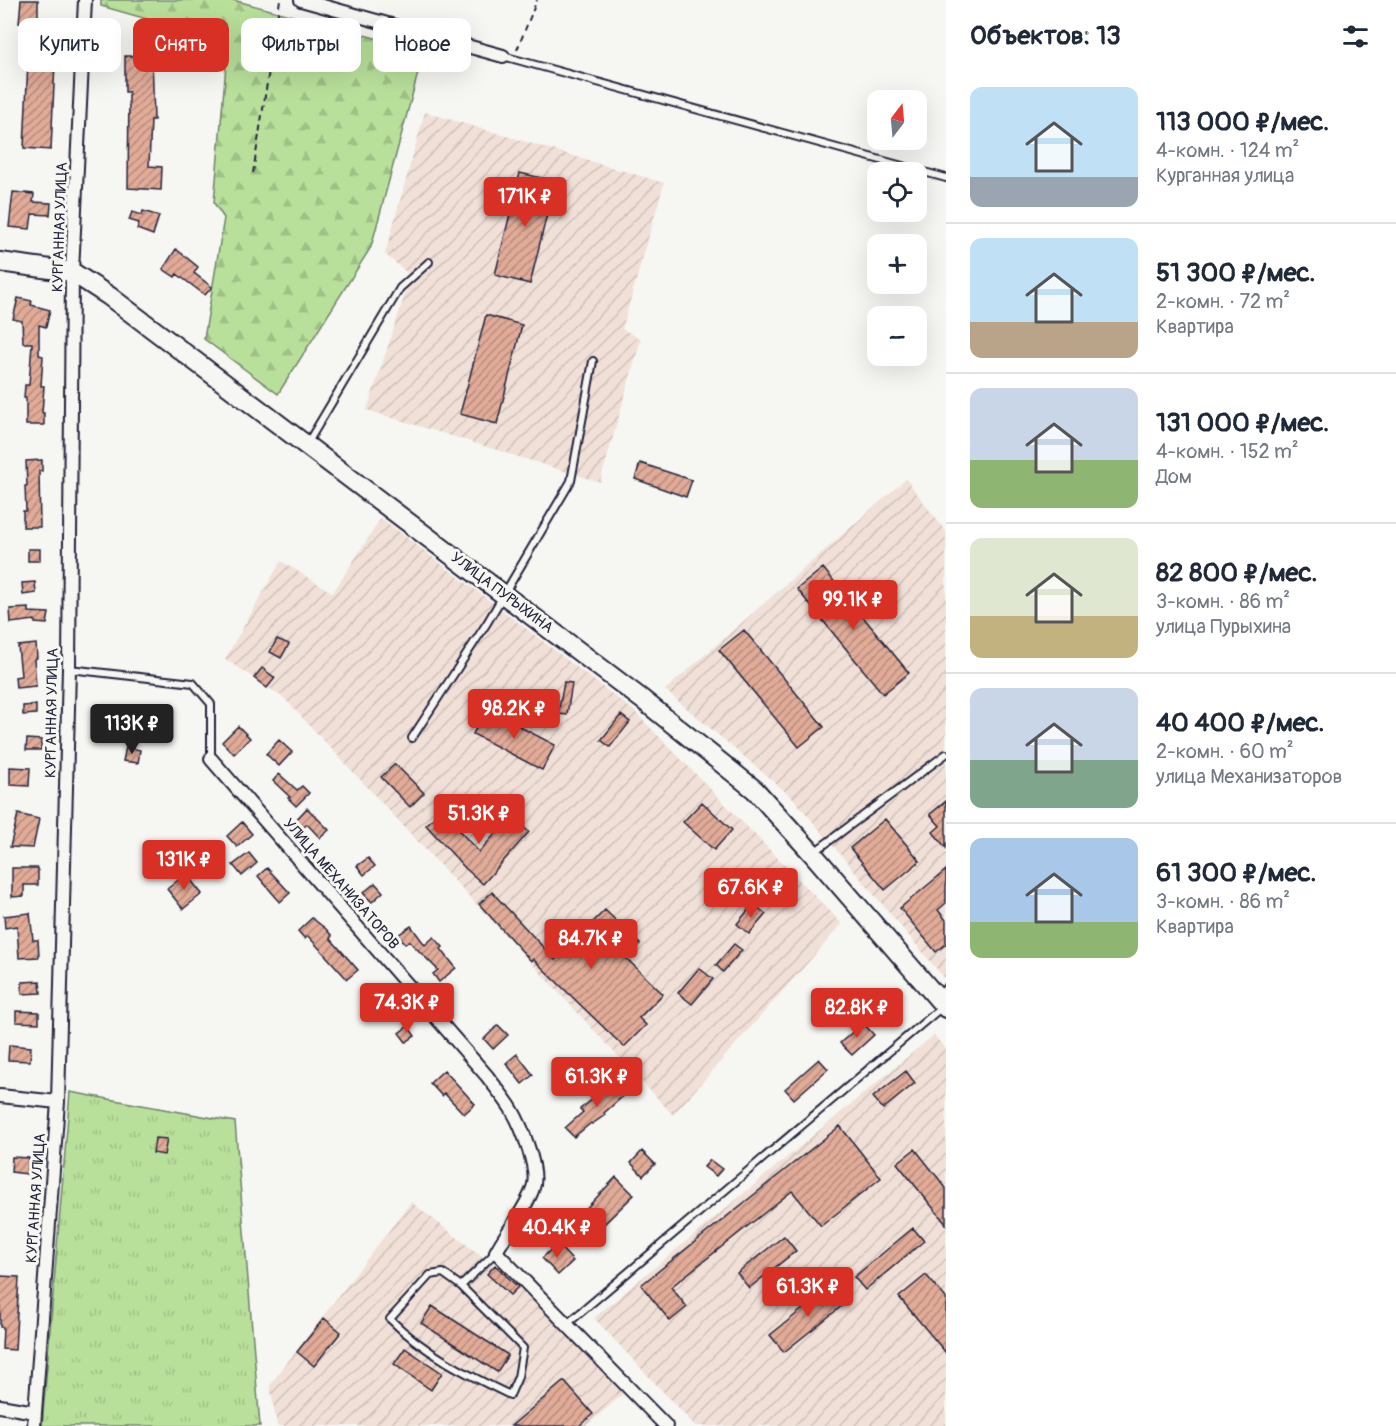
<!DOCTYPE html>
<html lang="ru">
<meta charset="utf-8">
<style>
:root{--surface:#fff;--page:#f6f6f7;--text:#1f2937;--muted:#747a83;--line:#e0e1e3;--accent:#d93025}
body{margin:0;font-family:Pangolin,sans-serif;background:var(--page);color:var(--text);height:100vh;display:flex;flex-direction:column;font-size:22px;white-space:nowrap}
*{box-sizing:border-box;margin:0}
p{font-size:20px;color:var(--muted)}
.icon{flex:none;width:33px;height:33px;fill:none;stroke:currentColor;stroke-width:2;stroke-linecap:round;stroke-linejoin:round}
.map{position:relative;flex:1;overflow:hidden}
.sheet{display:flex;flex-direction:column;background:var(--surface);width:450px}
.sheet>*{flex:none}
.guide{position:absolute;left:18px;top:18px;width:570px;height:54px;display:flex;gap:12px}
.needle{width:39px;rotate:16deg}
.fabs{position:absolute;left:867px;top:90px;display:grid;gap:12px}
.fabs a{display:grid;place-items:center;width:60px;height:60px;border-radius:12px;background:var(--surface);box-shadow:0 6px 24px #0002;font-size:30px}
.price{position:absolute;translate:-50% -51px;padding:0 14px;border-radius:6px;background:var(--accent);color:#fff;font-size:20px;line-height:39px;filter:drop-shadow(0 2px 3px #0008)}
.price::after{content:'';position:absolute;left:50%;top:36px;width:18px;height:14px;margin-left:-9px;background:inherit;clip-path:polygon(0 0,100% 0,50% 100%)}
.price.current{background:#222;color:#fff}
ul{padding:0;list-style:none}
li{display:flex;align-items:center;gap:18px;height:150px;padding:0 24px}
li+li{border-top:2px solid var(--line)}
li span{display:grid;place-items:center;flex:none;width:168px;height:120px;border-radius:12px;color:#555}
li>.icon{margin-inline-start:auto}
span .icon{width:72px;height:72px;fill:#fffc;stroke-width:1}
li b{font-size:26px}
h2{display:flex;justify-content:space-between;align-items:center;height:72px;padding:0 24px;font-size:26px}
.chip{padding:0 21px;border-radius:12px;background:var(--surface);box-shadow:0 6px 24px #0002;font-size:21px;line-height:54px}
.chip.current{background:var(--accent);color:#fff}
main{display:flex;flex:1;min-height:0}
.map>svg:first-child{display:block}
.industrial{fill:url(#industrial-furrows)}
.forest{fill:url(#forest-firs);stroke:#6e816b;stroke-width:1.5}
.park{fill:url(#park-tufts);stroke:#6e816b;stroke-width:1.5}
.building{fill:url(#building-hatch);stroke:#22223b;stroke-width:1.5}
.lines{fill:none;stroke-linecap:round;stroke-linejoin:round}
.lane-casing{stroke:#22223b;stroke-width:10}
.street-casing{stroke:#22223b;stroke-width:16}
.secondary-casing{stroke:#22223b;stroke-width:22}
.path{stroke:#22223b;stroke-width:2;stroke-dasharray:6 4.5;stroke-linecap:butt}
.lane{stroke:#f6f6f2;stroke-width:6}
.street{stroke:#f6f6f2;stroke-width:12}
.secondary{stroke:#f6f6f2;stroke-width:18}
.labels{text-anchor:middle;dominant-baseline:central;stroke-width:6;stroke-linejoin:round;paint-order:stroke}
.street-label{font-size:15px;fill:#22223b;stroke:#f6f6f2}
</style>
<main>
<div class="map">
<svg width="946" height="1426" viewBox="0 0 946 1426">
<defs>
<pattern id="industrial-furrows" width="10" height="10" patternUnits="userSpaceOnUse" patternTransform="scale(1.5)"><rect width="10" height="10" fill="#f0e0d7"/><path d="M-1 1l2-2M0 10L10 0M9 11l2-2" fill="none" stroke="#cec0b9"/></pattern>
<pattern id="forest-firs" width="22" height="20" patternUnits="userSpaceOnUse" patternTransform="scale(1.5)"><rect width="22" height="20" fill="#b9e09b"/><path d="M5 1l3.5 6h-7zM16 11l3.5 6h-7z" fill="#9fc086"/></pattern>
<pattern id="park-tufts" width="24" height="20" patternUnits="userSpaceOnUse" patternTransform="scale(1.5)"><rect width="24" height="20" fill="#b9e09b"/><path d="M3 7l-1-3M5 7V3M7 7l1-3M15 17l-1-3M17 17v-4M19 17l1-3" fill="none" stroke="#9fc086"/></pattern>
<pattern id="building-hatch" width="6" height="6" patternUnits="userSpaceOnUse" patternTransform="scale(1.5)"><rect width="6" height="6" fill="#e1ab98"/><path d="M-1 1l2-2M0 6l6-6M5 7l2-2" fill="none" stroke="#b68b7d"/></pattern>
</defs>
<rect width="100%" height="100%" fill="#f6f6f2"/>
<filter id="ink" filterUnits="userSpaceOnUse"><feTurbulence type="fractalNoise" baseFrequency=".0167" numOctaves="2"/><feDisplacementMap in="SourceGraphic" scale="12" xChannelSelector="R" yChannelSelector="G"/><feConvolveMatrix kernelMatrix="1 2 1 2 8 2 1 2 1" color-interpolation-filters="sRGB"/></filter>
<g filter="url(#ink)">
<path class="industrial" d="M425 112 664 183 622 329 641 339 600 482 367 410 411 276 385 254Z
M906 479 946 532V980L793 798 665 690Z
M381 518 634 711 842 924 673 1115 284 698 225 659 281 561 333 593Z
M934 1035 946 1050V1426H695L594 1318Z
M411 1202 524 1289 623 1394 586 1426H277L270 1385Z"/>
<path class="forest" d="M101 0H233L424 51 371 247 278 394 204 339 224 218 214 203 228 42 101 6Z"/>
<path class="park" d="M70 1092 235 1122 260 1426H42Z"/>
<path class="building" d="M21 0H38V25L19 23Z
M125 56H152L154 120H151L149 166 162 167 161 190 128 188 129 92H125Z
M28 61 55 62 51 150 24 148Z
M520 173 555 181 530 284 495 275Z
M13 192 34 194 33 202 51 203 50 215 32 214 30 229 9 227Z
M143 211 159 216 153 235 137 229 139 223 129 220 132 212 142 215Z
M176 249 198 267 194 273 212 287 205 295 177 274 175 277 163 269Z
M18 298 32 301 31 305 50 310 46 327 39 325V355L43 356 41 386H44L42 413H44V425H26V398H24L25 385H29L32 343H23L22 321 13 319Z
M486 315 522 325 497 424 460 414Z
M42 460V471H39L40 527H23V511H26L25 486H27L26 461Z
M640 463 692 480 686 497 635 479Z
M28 549H40V561H28Z
M823 568 909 673 883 694 797 589Z
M35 582 36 593 23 595 22 583Z
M29 608V612L49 613 47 624 35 623V620L11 623 10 609Z
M744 630 824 727 799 747 719 650Z
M277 639 289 644 281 658 270 652Z
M36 644 37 658 34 659 36 686 16 688 15 677 21 676 18 646Z
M262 668 275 678 267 688 254 678Z
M564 682 572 683 567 715 558 714Z
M36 705V714L23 715V706Z
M486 709 555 745 542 770 473 734Z
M621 715 630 722 610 747 601 740Z
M238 726 250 738 234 754 222 742Z
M27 739 41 740V750H26Z
M279 740 292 752 279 766 266 754Z
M126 747 140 750 138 763 123 761Z
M395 764 424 793 410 807 381 777Z
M10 767 30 768 29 786 10 785Z
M279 774 297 790 302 786 309 793 296 806 288 798 290 797 273 781Z
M946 801V848L933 832 940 826 930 814Z
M702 802 732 830 714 850 683 822Z
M307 808 329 830 320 838 307 824 300 831 292 824Z
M441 811 479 852 511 816 529 832 483 884 465 868 426 825Z
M18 814 39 819 33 848 10 847Z
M885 819 920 861 885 890 850 848Z
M242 822 252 834 237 847 227 836Z
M211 847 224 861 215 869 202 854Z
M249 853 257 863 242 876 233 865Z
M368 858 375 866 364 875 357 866Z
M12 868H38V885H24V896L12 897Z
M267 868 290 893 280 902 258 876Z
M946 870V903L938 910 946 920V944L936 952 900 908Z
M186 874 202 894 183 909 167 889Z
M375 883 383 892 372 902 363 893Z
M492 892 555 960 605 910 640 944 626 958 663 994 639 1018 646 1025 624 1047 533 959 531 961 479 904Z
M753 904 766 914 749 934 737 924Z
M30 913 33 940H38L39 957 19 958 17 926 5 928 4 916Z
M312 918 326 929 332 936 330 938 358 970 347 979 308 936 305 939 298 931Z
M411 926 425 945 434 937 443 947 441 949 456 968 439 982 433 974 438 970 409 941 405 944 398 935Z
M734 944 742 950 723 972 716 965Z
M699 968 713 979 692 1004 678 993Z
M40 981 41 993 22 994V982Z
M16 1011 39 1012V1023L16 1022Z
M863 1023 874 1035 852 1055 840 1043Z
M498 1025 508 1035 493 1049 484 1039Z
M408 1026 415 1036 406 1042 399 1033Z
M9 1045 31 1047 30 1061 8 1060Z
M517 1054 533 1075 522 1084 506 1063Z
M819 1059 828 1069 794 1099 785 1089Z
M444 1070 475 1104 464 1114 444 1093 442 1096 430 1083Z
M906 1071 915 1083 883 1109 873 1097Z
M619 1079 629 1091 604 1113 605 1115 592 1124 591 1123 574 1137 565 1128 583 1112 580 1109 593 1099 594 1101Z
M840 1126 881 1178 821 1226 792 1191 671 1287 687 1307 670 1321 641 1285Z
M155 1138 167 1139 164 1155 153 1153Z
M915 1149 946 1188V1224L897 1163Z
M642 1151 655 1164 643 1176 631 1163Z
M12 1157 29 1158 27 1174 11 1172Z
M710 1160 722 1169 716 1176 704 1167Z
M616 1177 634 1195 596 1232 580 1215Z
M913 1228 924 1241 865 1290 854 1277Z
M784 1236 796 1251 749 1288 737 1273Z
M557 1244 573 1261 558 1275 542 1258Z
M495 1265 518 1287 510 1295 487 1274Z
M926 1275 946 1298V1353L899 1297Z
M0 1276 19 1277 15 1350 2 1349 3 1327H0Z
M833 1285 847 1302 784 1352 770 1335Z
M432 1306 508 1355 497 1372 421 1323Z
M324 1318 341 1332 314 1366 297 1352Z
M405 1348 442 1373 431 1390 394 1364Z
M564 1381 593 1414 579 1426H511Z"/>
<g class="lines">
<g class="lane-casing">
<path id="lane" d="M503 56 946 178
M307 444 400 288 429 262
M69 669 193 683 211 704V759
M412 738 487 623 571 481 593 361
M813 853 946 754
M937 997 946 988
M443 1273 461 1286 523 1348 518 1377 510 1395C468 1375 424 1353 390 1319L430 1275Z
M461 1286 496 1252
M567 1324 942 1007"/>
</g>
<g class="street-casing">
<path id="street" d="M301 0 503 56
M211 759 487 1076C495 1087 505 1098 512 1110 521 1125 540 1171 533 1188 525 1211 507 1231 496 1252L666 1426
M0 1096 58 1102
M0 1406 35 1412
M34 1426 58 1102 69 669 72 272 85 0"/>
</g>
<g class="secondary-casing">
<path id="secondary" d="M0 262 72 272 109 296 643 700 755 790 812 853 946 1008"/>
</g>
<path class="path" d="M517 50 537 0
M253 173 280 0"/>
<use href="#lane" class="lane"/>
<use href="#street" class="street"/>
<use href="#secondary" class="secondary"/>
</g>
</g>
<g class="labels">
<g class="street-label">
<text transform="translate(60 227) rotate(-88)">КУРГАННАЯ УЛИЦА</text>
<text transform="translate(502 593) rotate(37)">УЛИЦА ПУРЫХИНА</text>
<text transform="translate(52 713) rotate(-89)">КУРГАННАЯ УЛИЦА</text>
<text transform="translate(341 884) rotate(49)">УЛИЦА МЕХАНИЗАТОРОВ</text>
<text transform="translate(36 1198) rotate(-86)">КУРГАННАЯ УЛИЦА</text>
</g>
</g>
</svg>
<div class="fabs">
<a><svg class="needle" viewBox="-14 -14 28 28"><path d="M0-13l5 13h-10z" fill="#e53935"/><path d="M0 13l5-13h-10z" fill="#747a83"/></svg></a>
<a><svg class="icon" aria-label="locate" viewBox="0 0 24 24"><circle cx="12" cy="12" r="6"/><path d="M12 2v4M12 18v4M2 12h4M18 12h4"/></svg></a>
<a>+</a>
<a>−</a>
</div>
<b class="price" style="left:525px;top:228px">171K ₽</b>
<b class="price" style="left:853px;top:631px">99.1K ₽</b>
<b class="price" style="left:514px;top:740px">98.2K ₽</b>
<b class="price current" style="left:132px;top:755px">113K ₽</b>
<b class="price" style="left:479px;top:845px">51.3K ₽</b>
<b class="price" style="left:184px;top:891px">131K ₽</b>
<b class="price" style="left:751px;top:919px">67.6K ₽</b>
<b class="price" style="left:591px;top:970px">84.7K ₽</b>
<b class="price" style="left:407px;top:1034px">74.3K ₽</b>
<b class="price" style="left:857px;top:1039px">82.8K ₽</b>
<b class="price" style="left:597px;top:1108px">61.3K ₽</b>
<b class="price" style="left:557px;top:1259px">40.4K ₽</b>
<b class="price" style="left:808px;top:1318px">61.3K ₽</b>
<div class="guide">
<a class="chip">Купить</a>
<a class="chip current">Снять</a>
<a class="chip">Фильтры</a>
<a class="chip">Новое</a>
</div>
</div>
<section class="sheet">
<h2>Объектов: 13<svg class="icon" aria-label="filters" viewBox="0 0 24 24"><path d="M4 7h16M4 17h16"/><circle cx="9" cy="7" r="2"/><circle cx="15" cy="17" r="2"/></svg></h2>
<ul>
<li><span style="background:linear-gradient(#bfe0f5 75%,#9aa5b1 0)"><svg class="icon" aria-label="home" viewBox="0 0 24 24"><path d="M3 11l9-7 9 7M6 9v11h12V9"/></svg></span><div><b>113 000 ₽/мес.</b><p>4-комн. · 124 m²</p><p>Курганная улица</p></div></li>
<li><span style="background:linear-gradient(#bfe0f5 70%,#b9a48a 0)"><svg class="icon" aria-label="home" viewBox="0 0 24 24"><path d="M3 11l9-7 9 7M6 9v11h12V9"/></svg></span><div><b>51 300 ₽/мес.</b><p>2-комн. · 72 m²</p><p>Квартира</p></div></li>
<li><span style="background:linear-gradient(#c9d6e8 60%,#8fb573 0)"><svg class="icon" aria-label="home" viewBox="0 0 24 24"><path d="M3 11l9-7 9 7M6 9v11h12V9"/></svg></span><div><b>131 000 ₽/мес.</b><p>4-комн. · 152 m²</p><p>Дом</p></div></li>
<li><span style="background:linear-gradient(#dfe7d0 65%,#c2b280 0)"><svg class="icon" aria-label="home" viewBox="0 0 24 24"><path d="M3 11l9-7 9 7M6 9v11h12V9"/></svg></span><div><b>82 800 ₽/мес.</b><p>3-комн. · 86 m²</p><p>улица Пурыхина</p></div></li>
<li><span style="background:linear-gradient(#c9d6e8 60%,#7fa58c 0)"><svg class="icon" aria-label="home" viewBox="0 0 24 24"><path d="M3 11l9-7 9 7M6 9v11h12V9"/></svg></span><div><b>40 400 ₽/мес.</b><p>2-комн. · 60 m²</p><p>улица Механизаторов</p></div></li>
<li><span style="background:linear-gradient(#a9c7e8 70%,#8fb573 0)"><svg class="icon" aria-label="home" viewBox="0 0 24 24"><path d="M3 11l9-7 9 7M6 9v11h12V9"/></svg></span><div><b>61 300 ₽/мес.</b><p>3-комн. · 86 m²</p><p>Квартира</p></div></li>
</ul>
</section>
</main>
